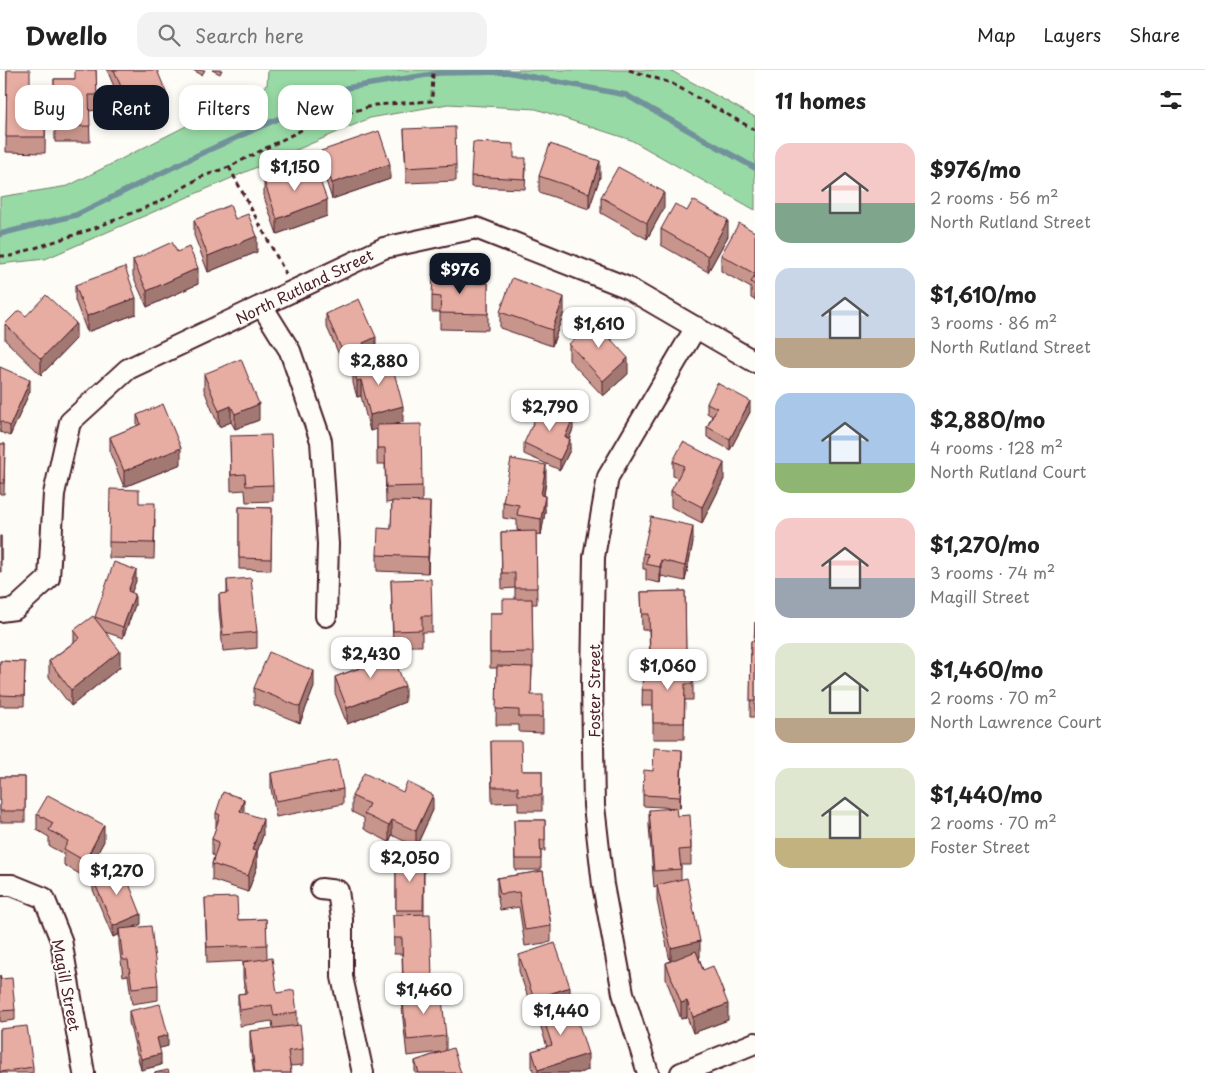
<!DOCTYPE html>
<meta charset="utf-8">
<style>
:root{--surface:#fff;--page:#f2f2f2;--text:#222;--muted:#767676;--line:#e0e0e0;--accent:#111827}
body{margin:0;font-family:"Playpen Sans",sans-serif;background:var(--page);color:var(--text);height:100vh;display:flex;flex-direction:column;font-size:19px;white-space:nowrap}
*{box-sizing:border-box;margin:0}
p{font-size:16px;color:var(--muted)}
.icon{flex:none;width:28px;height:28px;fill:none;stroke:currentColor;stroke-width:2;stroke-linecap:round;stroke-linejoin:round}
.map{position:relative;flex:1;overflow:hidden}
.drawer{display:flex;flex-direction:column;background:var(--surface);width:450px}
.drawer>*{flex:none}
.banner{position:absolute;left:15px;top:15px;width:475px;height:45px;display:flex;gap:10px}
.price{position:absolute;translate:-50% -42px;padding:0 11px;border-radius:10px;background:#fff;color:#222;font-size:16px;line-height:32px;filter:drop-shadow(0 1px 2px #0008)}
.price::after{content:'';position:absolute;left:50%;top:30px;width:15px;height:11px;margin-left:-8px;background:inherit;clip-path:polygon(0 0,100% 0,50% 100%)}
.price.on{background:var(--accent);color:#fff}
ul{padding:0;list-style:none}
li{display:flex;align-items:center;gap:15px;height:125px;padding:0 20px}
li span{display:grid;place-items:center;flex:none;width:140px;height:100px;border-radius:15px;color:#555}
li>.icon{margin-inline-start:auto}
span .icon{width:60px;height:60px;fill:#fffc;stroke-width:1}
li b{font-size:21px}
h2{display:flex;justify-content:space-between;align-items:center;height:60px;padding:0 20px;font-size:21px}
.pill{padding:0 18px;border-radius:15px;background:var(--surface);box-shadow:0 2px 8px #0003;font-size:18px;line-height:45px}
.pill.on{background:var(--accent);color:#fff}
header{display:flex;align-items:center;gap:30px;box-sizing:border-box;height:70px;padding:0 25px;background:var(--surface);border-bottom:1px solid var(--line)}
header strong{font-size:24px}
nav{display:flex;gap:28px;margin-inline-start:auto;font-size:18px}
.search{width:350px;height:45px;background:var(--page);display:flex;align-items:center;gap:12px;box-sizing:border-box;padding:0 18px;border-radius:15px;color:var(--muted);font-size:19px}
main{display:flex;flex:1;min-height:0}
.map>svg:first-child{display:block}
.green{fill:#98daa5;stroke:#717c68}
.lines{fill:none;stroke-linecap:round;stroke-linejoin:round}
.stream{stroke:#72929b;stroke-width:5.5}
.street-casing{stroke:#4a1f2b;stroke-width:24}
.path{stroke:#4a1f2b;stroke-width:3;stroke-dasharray:5 4;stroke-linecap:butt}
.street{stroke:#fdfcf7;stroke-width:20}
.wall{fill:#c7958c;stroke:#4a1f2b}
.shaded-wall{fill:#a27972;stroke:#4a1f2b}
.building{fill:#e7ada3;stroke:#4a1f2b}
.labels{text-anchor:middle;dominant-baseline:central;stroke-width:4;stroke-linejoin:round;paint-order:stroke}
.street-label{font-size:15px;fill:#4a1f2b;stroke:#fdfcf7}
</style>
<header>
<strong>Dwello</strong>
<div class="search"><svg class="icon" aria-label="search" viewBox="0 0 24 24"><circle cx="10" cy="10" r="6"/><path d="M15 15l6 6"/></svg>Search here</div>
<nav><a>Map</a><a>Layers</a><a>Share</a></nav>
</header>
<main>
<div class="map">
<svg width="755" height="1003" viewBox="0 0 755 1003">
<rect width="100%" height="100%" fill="#fdfcf7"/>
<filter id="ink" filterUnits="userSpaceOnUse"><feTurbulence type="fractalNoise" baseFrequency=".02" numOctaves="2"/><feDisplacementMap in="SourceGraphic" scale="10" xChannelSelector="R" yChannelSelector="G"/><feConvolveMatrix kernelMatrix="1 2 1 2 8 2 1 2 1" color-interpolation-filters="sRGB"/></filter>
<g filter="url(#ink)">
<path class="green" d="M268 0H670L755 47V140L631 70 536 39 448 34 370 48 45 189 0 194V127L68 116 267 15Z"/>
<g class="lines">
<path class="stream" d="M0 164 76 145 200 84 346 18 439 3 507 2 626 25 755 98"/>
<g class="street-casing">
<path id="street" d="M262 236 290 281 321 371 328 474 326 546
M0 541 15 539 49 508 54 424 70 352 128 299 384 178 476 158 626 217 755 292
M0 815H12L44 828 61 870 84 1003
M321 819 338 821 342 849V907L363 1003
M648 1003 623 923 603 815 594 736 592 614 594 487 608 407 696 257
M681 1003 755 973"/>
</g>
<path class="path" d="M629 0 671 13 755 60
M229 97 286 204
M0 186H11L95 158 159 132 201 107 229 97 317 52 375 35 432 31 433 0"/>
<use href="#street" class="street"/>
</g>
<path class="wall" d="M7 0 30 16H46L45 83 6 82Z
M96 0 97 40 89 41 90 72H55L54 9H75Z
M107 0H157L166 38 130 54Z
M193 0H205L202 5Z
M212 0H222L220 4Z
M404 59 456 95V111L406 113Z
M321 81 390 109 332 129 321 96Z
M514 88 526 99 525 119 471 117V106Z
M299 106 327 146 277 164 264 127V111Z
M539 106 600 107 589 139 539 122Z
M601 127 664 138 647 169 601 143Z
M235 149 257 182 208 202 194 165V150Z
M661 159 728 166 708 202 661 175Z
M755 162V230L751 228V218L721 201V185Z
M177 182 198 214 147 237 133 206V190Z
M461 213H488V260L440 259V242H432V226Z
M75 215 136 244 87 262 75 230Z
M500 242H564L552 276 500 258Z
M326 244 376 278 364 283V287L344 296 326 255Z
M26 246 76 269 41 305 5 270V254Z
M569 274 628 304 603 326 569 290Z
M0 297 30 321 10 366 0 362Z
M353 297 403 352 394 355 422 416V432L430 448 428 503 377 501V485L391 459 392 432 386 433 385 394H377V359L370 361 361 326 357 327 353 313Z
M204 304 259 350 235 359 231 352 219 357 204 320Z
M707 333 750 342 730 380 707 367V357L712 346 707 343Z
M137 345 181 394 124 417 110 383V367L137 356Z
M573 359 569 369 570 380 560 400 524 384V373Z
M230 366 273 415V431L246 432 245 420 231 421Z
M0 374H5L4 424H0Z
M673 391 724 409 702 453 671 437V421L678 409 673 406Z
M546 411 544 426 545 442 541 465 536 464 537 534H532L533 598H532L531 625 543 641V663L519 662V655H496L497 598H490V543H503L515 529V518L502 519 501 462 521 461 517 460V450L503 448V432Z
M139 433 155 449 154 489 109 488V472Z
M239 437 272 438 271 500 239 499Z
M0 466H1V502H0Z
M693 472 685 511 661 506 660 513 646 510V499H643V483Z
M227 510 257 562V578L223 581 219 540V524H227Z
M391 510 432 546V562H422V576H393Z
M136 511 131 523 135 535 123 568 105 562 120 597 71 636 49 607V591L74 572V560L95 548V547Z
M685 521 686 596H693V630H685L684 669H653V636H642L643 596H650L649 560H642L641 522Z
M755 552V647H750L751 571H754Z
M367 584 405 632 347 654 335 623V607L367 595Z
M0 591 25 592 24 636H0Z
M314 617 300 653 254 634V618Z
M491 671 522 701H542V741H518V732L492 733Z
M682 691 680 738 643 736V725L653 701Z
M271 703 343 719V734L276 747 271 718Z
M0 707H25V752H0Z
M352 726 433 740 416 777 392 765 389 772 364 759V748L352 742Z
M649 740 677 746 691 762V795H681V810L700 887H699L703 900 728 950 693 963 687 947 681 949 666 909V893L670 891 657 831V816L654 817 649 756Z
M216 743H244L263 765 257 782V797L248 822 212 810V794L214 786 212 785V769L216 758Z
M37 744 104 771 85 807 64 795V784L49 776V767L37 760Z
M514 750H545V781H541V800H515Z
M396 787H424V844L432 907V921L446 966V981L461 1003H415V991L441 982 407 986 402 940V924H403L402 884H394L393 845H396Z
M543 801 551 856V872L525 876 519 837 500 840 497 824V808Z
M93 809 141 854 133 858 158 915V930L132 934 128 905 123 906 119 875V864L113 867 93 820Z
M205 828 238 850 266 849 267 888 277 923 297 942V956L303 979V995L290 996 291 1003H254L250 977V961L273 959 272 951 240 956 238 940V924L245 923 243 908V892L249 891 207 893Z
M519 885 570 929 588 1000 579 1003H534L532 997V981L547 977 540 954V943L534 945 519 901Z
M0 905V909L15 940V950L0 952Z
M129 941 168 976 159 978 161 995 141 1000 129 952Z
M0 959 33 997V1003H0Z"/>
<path class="shaded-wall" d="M166 22V38L130 54V38Z
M600 91V107L589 139V123Z
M390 94V109L332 129V113Z
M664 122V138L647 169V153Z
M327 130V146L277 164V149Z
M728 150V166L708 202V186Z
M257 166V182L208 202V186Z
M198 198V214L147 237V221Z
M564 227V242L552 276V260Z
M136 228V244L87 262V246Z
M76 253V269L41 305V289Z
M612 261V276L607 265Z
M376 267V278L364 283V287L344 296V285L363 273Z
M628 288V304L603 326V311Z
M30 310V321L10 366V356Z
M361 310V326L357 327V311Z
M750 331V342L730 380V369Z
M259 334V350L235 359V344Z
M231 336V352L219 357V341Z
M403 336V352L370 361V345Z
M573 348V359L565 378V367Z
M570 369V380L560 400V390Z
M181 378V394L124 417V401Z
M724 393V409L702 453V437Z
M546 395V411L541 441V425Z
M545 426V442L541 465V449Z
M430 432V448L428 503V487Z
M693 456V472L685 511V496Z
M661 490V506L660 513V497Z
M136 500V511L128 532V521Z
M135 524V535L123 568V557Z
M120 581V597L71 636V620Z
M314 601V617L300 653V637Z
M405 616V632L347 654V638Z
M682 680V691L680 738V727Z
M433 725V740L416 777V761Z
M244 729V745L240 741Z
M263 749V765L257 782V797L248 822V806L252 780Z
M392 750V765L389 772V756Z
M104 755V771L85 807V791Z
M141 844V854L120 863 119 859V864L113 867V856Z
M700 871V887L671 894V878Z
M570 917V933L540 938V943L534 945V929Z
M687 931V947L681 949V933Z
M728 934V950L693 963V947Z
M168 965V976L157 979V968Z
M161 984V995L141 1000V989Z
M588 984V1000L579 1003H538V1000Z"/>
<path class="building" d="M7 0H30V16H46L45 67H6Z
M75 0H96L97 25H89L90 56 55 57 54 9H75Z
M114 0H157L166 22 130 38Z
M455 57 456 95 406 98 404 59Z
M379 61 390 94 332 113 321 81Z
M473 72 514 74V88H526L525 109 471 106Z
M550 74 600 91 589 123 539 106Z
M618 97 664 122 647 153 601 127Z
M296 99 299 106 316 100 327 130 277 149 264 111Z
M693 130 728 150 708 186 661 159 675 134 687 141Z
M230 135 235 149 248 144 257 166 208 186 194 150Z
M739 153 755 162V204L721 185Z
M172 172 177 182 189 177 198 198 147 221 133 190Z
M125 197 136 228 87 246 75 215Z
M433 204H461V213H488V244L440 243 441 227 432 226Z
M755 205V215L751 212Z
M512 208 564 227 552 260 500 242Z
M46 225 76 253 41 289 5 254 19 240 26 246Z
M359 229 376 267 363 273 364 276 344 285 326 244Z
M599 246 612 261 607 265 628 288 603 311 569 274Z
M390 287 403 336 370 345 361 310 357 311 353 297Z
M241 289 259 334 235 344 231 336 219 341 204 304Z
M0 297 30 310 10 356 0 351Z
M717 313 750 331 730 369 707 357 717 338 707 333Z
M163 334 181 378 124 401 110 367 141 354 137 345Z
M542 334 573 348 565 367 570 369 560 390 524 373Z
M421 354 422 416 386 417 385 378H377V355Z
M271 365 273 415 246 416 245 404 231 405 230 366Z
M683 372 724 393 702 437 671 421 684 396 673 391Z
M0 374H5L4 413H0Z
M511 389 546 395 541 425 545 426 541 449 517 445 519 435 503 432Z
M110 419 139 420V433H155L154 473 109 472Z
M392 431 430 432 428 487 377 485 378 458 391 459Z
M239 437 272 438 271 489 239 488Z
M651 447 693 456 685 496 661 490 660 497 646 494 648 484 643 483Z
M536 461 537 518H515V503H502L501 462Z
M0 466H1V491H0Z
M114 492 136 500 128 521 135 524 123 557 95 547Z
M251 508 257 562 223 565 219 524 228 523 227 510Z
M431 509 432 546H422V560L393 561 391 510Z
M685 521 686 582 650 583 649 544H642L641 522Z
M503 529H532L533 582 490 583V543H503Z
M93 546 120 581 71 620 49 591 80 568 74 560Z
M751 571H755V631H750Z
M389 576 405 616 347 638 335 607 371 594 367 584Z
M269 582 314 601 300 637 254 618Z
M0 591 25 592 24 626 0 625Z
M497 596 532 597 531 625H543V647H519V640L496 639Z
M643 596H693V614H685L684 653H653V620H642Z
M491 671H521L522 701H542V725H518V717H492Z
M654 678 682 680 680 727 643 725 644 700 653 701Z
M337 690 343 719 276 731 271 703Z
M364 703 403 722 407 712 433 725 416 761 392 750 389 756 364 744 369 734 352 726Z
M0 707H25V741H0Z
M223 722 244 729 240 741 263 749 252 780 257 781 248 806 212 794 219 772 212 769 220 745 216 743Z
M48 725 104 755 85 791 64 779 68 771 49 760 53 753 37 744Z
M676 738 677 746 690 745 691 762H690L691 779 679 780 681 799 654 801 649 740Z
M514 750H545V770H540L541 789H515Z
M396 787H424L423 840H396Z
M122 796 141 844 113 856 93 809Z
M543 801 551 856 525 860 519 822 500 824 497 808Z
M687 808 700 871 671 878 657 815Z
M237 827 238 850 266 849 267 875 207 877 205 828Z
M430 844 432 907 403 908 402 868H394L393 845Z
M151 856 158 915 132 918 128 890H123L119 859Z
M555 873 570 917 534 929 519 885Z
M696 881 703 900 713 896 728 934 693 947 687 931 681 933 666 893Z
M272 888 277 923 294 920 297 942 274 946 272 935 240 940 238 924 247 923 243 892Z
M0 905V909L12 908 15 940 0 941Z
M441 920 446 966 407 970 402 924Z
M571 929 588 984 538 1000 532 981 552 975 540 938Z
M160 934 168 965 157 968 161 984 141 989 129 941Z
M300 955 303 979 288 981 291 1003H255L250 961Z
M27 956 33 997 0 1002V959Z
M453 978 461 1003H419L415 991Z
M168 1000 169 1003H154Z"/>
</g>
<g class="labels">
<g class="street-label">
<text transform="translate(304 216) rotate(-26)">North Rutland Street</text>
<text transform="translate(593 621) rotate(-90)">Foster Street</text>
<text transform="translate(67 915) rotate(79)">Magill Street</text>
</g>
</g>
</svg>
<b class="price" style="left:295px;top:122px">$1,150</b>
<b class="price on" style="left:460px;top:225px">$976</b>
<b class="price" style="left:599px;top:279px">$1,610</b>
<b class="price" style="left:379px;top:316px">$2,880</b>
<b class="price" style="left:550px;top:362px">$2,790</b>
<b class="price" style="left:371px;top:609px">$2,430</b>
<b class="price" style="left:668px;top:621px">$1,060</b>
<b class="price" style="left:410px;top:813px">$2,050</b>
<b class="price" style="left:117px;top:826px">$1,270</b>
<b class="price" style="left:424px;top:945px">$1,460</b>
<b class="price" style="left:561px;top:966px">$1,440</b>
<div class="banner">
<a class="pill">Buy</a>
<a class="pill on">Rent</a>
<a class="pill">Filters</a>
<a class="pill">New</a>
</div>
</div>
<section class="drawer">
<h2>11 homes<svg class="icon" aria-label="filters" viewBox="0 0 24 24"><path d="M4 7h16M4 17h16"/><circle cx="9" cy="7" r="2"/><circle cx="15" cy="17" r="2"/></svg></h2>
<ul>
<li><span style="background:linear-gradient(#f6c9c9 60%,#7fa58c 0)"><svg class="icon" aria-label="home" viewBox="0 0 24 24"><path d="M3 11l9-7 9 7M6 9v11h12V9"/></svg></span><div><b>$976/mo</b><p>2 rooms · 56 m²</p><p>North Rutland Street</p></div></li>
<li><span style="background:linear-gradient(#c9d6e8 70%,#b9a48a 0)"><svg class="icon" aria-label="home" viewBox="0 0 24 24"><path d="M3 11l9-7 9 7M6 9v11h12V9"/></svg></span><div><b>$1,610/mo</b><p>3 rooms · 86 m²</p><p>North Rutland Street</p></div></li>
<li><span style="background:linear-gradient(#a9c7e8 70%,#8fb573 0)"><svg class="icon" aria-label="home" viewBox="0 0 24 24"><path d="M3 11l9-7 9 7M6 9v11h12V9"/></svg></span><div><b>$2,880/mo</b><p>4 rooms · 128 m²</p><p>North Rutland Court</p></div></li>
<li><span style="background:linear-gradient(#f6c9c9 60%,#9aa5b1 0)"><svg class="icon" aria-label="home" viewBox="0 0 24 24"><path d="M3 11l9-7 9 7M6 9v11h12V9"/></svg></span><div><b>$1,270/mo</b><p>3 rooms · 74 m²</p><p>Magill Street</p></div></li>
<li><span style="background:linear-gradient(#dfe7d0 75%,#b9a48a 0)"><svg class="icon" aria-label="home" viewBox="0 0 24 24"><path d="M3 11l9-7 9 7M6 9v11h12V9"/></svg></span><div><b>$1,460/mo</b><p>2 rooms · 70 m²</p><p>North Lawrence Court</p></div></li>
<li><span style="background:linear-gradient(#dfe7d0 70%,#c2b280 0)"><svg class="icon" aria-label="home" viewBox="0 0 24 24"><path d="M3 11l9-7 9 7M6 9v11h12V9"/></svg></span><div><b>$1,440/mo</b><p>2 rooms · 70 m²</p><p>Foster Street</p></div></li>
</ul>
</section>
</main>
